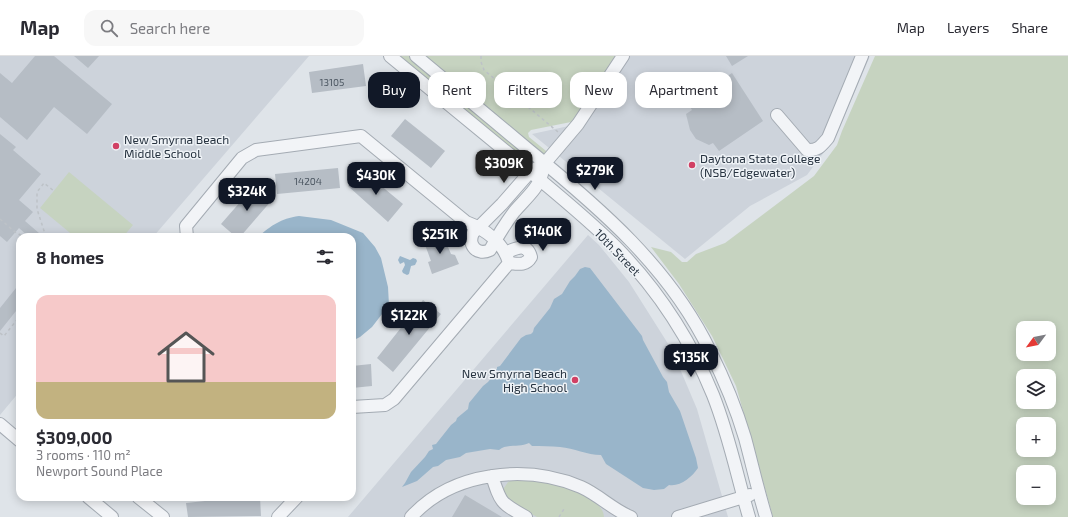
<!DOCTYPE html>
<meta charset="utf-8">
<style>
:root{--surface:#fff;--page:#f7f7f7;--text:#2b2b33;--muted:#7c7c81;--line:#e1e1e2;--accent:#111827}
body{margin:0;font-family:"Exo 2",sans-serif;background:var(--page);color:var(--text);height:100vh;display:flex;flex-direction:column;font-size:15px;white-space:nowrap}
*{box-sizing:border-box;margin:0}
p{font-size:13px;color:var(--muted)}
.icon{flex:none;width:22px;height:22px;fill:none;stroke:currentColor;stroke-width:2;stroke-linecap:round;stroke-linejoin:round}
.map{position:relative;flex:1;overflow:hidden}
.panel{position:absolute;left:16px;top:177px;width:340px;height:268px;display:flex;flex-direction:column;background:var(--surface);border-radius:12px;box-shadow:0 2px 10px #0003}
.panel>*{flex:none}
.guide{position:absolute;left:368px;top:16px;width:380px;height:36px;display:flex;gap:8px}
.needle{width:26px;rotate:238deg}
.controls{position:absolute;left:1016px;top:265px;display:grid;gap:8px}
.controls a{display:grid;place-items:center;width:40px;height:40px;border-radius:8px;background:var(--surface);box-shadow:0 2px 10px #0003;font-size:20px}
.price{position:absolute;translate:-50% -34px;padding:0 9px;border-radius:8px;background:var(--accent);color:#fff;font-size:13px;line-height:26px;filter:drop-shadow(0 1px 2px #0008)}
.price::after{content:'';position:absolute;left:50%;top:24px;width:12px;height:9px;margin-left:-6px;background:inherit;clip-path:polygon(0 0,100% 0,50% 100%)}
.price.current{background:#222;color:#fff}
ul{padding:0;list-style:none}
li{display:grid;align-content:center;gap:8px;height:212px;padding:0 20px}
li span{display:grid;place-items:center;height:124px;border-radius:12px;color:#555}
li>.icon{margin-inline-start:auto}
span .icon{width:72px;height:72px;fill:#fffc;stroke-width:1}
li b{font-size:17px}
h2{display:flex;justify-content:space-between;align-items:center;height:48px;padding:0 20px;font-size:17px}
.pill{padding:0 14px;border-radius:12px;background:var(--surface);box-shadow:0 2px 10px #0003;font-size:14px;line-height:36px}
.pill.current{background:var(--accent);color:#fff}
header{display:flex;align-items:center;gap:24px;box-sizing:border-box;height:56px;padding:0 20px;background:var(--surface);border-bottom:1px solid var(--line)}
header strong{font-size:19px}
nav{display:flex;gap:22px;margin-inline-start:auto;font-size:14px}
.search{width:280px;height:36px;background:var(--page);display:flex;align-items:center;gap:10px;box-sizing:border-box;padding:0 14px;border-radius:12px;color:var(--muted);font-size:15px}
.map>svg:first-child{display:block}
.built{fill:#cdd3db}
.green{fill:#c6d3c0;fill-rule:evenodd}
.water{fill:#99b5ca}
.building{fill:#b6bdc5}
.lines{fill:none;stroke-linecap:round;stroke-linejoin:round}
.minor-casing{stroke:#a4abb3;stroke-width:14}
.path{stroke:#bdc2c7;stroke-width:1.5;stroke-dasharray:3 3;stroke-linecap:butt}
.minor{stroke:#f2f4f7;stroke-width:12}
.poi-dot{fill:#d14064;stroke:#eef2f6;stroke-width:1.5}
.labels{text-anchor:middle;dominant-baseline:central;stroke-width:3;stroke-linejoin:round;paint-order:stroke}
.number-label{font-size:10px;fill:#4b5661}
.poi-label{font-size:12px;fill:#273340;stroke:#eef2f6;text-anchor:start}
.street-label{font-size:12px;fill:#273340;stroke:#eef2f6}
</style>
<header>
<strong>Map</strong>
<div class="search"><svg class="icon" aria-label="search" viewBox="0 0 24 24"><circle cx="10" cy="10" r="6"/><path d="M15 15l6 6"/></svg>Search here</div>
<nav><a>Map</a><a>Layers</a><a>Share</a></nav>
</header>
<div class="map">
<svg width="1068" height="461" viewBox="0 0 1068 461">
<rect width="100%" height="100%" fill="#dfe4e9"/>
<path class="built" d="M0 0H309L153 181H20V335L0 359Z
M623 0H870L836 80 807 119 750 150 685 203 532 78 578 68Z
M588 179 599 189 629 226 672 294 697 353 728 461H348Z"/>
<path class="green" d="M398 0H409L537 107 531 111Z
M423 0H619L576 65 531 74 528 77 529 81 551 99 547 101Z
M875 0H1068V461H773L736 330 712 280 679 228 651 191 671 196 682 206H687L696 198 725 187 814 120 837 89 842 75ZM1023 272H1049V298H1023ZM1023 320H1049V346H1023ZM1023 368H1049V394H1023ZM1023 416H1049V442H1023Z
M69 116 133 169 123 181H75L40 152Z
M515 423C522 424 530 423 537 424 555 427 603 439 604 461H537L507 444 504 436V432L508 426Z"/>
<path class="water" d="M299 160 331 164 363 177 375 191 381 202 388 231 389 249 372 271 360 281 352 285V181H258C272 169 280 163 299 160Z
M400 200 410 204 413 202 416 203 417 205 415 209 411 210 409 218 407 219 403 217 402 215 405 209 404 206 400 208 398 204Z
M585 211 590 212 642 280 643 284 663 321 667 326 669 336 680 355 696 402 698 412C692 421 680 431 669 429L664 433 654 434 643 432 606 408 601 399C587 399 574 392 560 391 551 390 541 390 532 390L529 387C519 392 507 387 499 394L490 393 466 397 460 401 446 404 438 410 433 411 417 425 402 431 405 427 411 416 425 401 429 395 433 393 432 389 436 388 451 369 456 365 457 362 468 353 469 347 483 330 488 326 492 321 493 316 497 313V311L500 310 521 282 526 279 531 278 533 276 534 272 550 252 554 243 562 238 570 225 575 220 580 213Z"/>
<path class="building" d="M35 0H54L112 48 87 78 54 51 27 84 0 61V17L12 27Z
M74 0H99L88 12Z
M726 0H748L732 10Z
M363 8 366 30 312 37 309 16Z
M732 17 763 65 719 95 713 87 709 89 696 83 690 74 686 58 692 54 687 46Z
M405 63 445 95 431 112 391 80Z
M0 78 16 91 13 94 41 118 19 144 33 156 25 165 39 177 36 181H29L19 172 7 186 0 180Z
M338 112 340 132 277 138 275 118Z
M362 114 403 148 388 166 348 130Z
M255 129 272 144 240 181H236L221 168Z
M441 179 446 191H448L451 198 455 199 459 208 432 218 428 206 431 205 424 186Z
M20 227V250L0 275V252Z
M423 244 441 258 393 316 377 302Z
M371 308 372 330 352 332V310Z
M465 439 502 461H452Z
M243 441H260L261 460 188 461 186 447Z"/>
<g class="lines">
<g class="minor-casing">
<path id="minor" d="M390 0C431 34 473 68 514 102 548 131 584 159 616 191 657 233 691 285 713 339 729 379 737 420 749 461
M416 0C454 32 492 63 530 95 600 152 670 212 710 295 724 323 736 352 745 382 752 408 758 435 766 461
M777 59 807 94C818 95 821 90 828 82L862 0
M542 118C538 133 524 144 514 156 505 168 497 181 490 194 478 200 467 190 473 177L502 148 530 116 545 107 578 68 623 0
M187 181 186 170 242 102 256 94 361 80 466 166C485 173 504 187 509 207L394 343 385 349 352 351
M505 197C516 192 527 186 531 201 526 210 518 208 509 207
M0 368 20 385
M492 420C501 448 501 447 526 461
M88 441 112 461
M138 441 163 461
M278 461 297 441
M411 461C453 415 526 408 581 431 599 439 613 454 631 461
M678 461 750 439"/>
</g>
<path class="path" d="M481 0V6L484 14 558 76
M0 163 15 176 24 181
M46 181 37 153V136L44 127 54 135
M0 277 4 280 20 260
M559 461 564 453"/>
<use href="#minor" class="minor"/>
</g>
<g class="poi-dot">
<circle cx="116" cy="90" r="4"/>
<circle cx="692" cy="109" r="4"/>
<circle cx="575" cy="324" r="4"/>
</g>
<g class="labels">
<g class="number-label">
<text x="332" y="26">13105</text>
<text x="308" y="125">14204</text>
</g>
<g class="poi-label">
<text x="124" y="83">New Smyrna Beach<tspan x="124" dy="14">Middle School</tspan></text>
<text x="700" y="102">Daytona State College<tspan x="700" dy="14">(NSB/Edgewater)</tspan></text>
<text x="567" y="317" text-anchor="end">New Smyrna Beach<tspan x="567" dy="14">High School</tspan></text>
</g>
<g class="street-label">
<text transform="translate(618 196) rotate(46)">10th Street</text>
</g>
</g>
</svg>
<div class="controls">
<a><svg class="needle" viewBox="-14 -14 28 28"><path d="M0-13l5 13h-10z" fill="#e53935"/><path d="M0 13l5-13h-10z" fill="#7c7c81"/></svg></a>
<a><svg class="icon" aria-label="layers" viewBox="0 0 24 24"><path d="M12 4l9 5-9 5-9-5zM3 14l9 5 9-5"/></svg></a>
<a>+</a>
<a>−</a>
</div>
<b class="price current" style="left:504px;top:128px">$309K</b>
<b class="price" style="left:595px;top:135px">$279K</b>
<b class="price" style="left:376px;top:140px">$430K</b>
<b class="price" style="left:247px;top:156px">$324K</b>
<b class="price" style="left:543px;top:196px">$140K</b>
<b class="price" style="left:440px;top:199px">$251K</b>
<b class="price" style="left:409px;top:280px">$122K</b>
<b class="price" style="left:691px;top:322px">$135K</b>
<div class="guide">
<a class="pill current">Buy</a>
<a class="pill">Rent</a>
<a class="pill">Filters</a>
<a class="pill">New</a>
<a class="pill">Apartment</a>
</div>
<section class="panel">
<h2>8 homes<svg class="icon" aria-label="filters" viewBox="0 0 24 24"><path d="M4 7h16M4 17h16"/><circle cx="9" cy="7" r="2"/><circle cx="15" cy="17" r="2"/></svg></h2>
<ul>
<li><span style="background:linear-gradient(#f6c9c9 70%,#c2b280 0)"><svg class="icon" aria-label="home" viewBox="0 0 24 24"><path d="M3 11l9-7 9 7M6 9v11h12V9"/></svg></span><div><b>$309,000</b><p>3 rooms · 110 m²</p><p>Newport Sound Place</p></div></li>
</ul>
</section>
</div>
